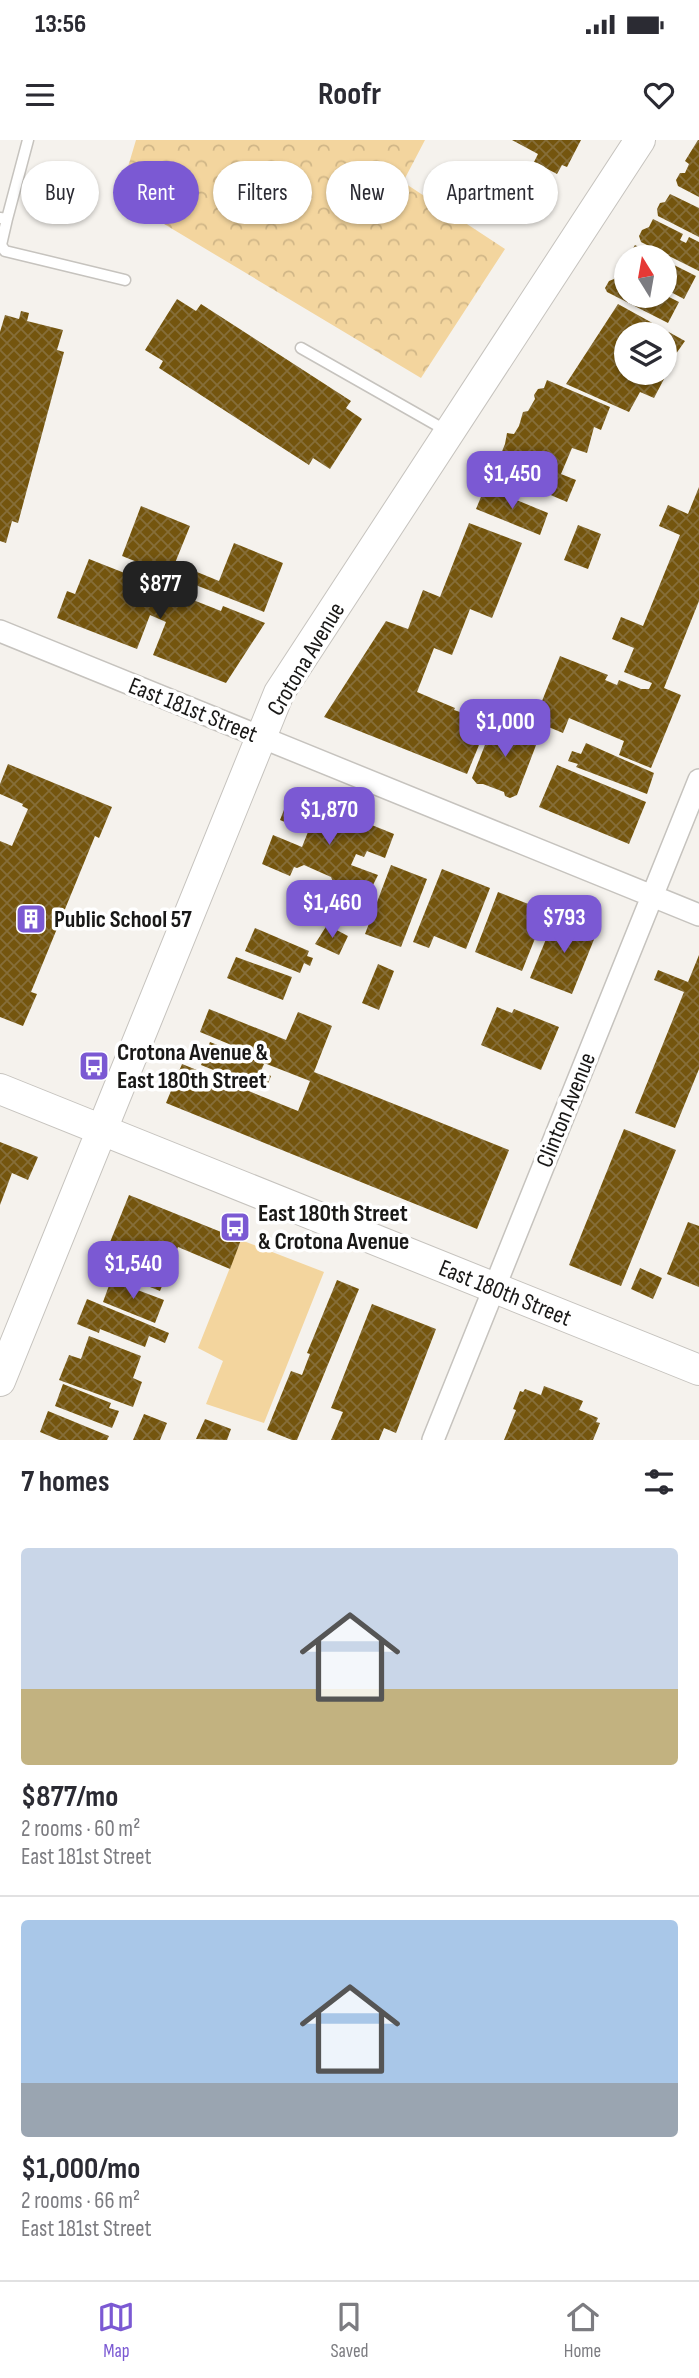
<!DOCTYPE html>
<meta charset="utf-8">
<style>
:root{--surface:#fff;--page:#f7f7f7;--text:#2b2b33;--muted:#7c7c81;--line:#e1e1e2;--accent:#7b59d3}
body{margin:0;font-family:"Sofia Sans Condensed",sans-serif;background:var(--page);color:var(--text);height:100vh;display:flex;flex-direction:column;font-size:26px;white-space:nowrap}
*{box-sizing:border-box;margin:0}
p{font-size:23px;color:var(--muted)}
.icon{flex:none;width:38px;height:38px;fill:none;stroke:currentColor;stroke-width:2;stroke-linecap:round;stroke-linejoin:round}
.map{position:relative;height:1300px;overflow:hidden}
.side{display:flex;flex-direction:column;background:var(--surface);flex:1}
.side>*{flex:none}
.hud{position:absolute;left:21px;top:21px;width:658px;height:63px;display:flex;gap:14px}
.needle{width:46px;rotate:349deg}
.buttons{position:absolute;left:614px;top:105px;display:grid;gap:14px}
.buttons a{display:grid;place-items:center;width:63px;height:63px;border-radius:50%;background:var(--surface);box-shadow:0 2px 5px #0004;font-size:35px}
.price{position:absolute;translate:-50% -60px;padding:0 16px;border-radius:14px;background:var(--accent);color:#fff;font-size:23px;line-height:46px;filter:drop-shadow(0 2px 4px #0008)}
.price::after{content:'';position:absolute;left:50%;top:42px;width:21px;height:16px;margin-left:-10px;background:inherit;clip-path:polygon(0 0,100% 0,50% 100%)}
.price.active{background:#222;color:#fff}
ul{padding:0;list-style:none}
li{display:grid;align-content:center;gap:14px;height:371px;padding:0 21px}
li+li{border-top:2px solid var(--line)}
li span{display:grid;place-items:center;height:217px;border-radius:7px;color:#555}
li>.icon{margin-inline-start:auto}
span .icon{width:126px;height:126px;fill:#fffc;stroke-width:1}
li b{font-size:30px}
h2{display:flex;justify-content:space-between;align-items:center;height:84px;padding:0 21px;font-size:30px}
.tag{padding:0 24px;border-radius:32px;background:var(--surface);box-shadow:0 2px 5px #0004;font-size:24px;line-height:63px}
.tag.active{background:var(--accent);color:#fff}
.status{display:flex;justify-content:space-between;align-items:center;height:49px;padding:0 35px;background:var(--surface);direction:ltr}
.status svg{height:19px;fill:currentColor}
header{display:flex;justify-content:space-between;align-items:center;height:91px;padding:0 21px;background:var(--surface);font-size:32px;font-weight:700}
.tab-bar{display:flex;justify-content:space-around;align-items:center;height:98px;border-top:2px solid var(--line);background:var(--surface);font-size:19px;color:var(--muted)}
.tab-bar a{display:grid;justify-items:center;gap:4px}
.tab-bar .active{color:var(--accent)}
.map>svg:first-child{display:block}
.grass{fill:#f3d59e}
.park{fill:url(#park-crowns)}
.building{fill:url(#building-cross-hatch)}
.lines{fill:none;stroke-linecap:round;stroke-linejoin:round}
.lane-casing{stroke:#c6c3be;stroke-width:13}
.street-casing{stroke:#c6c3be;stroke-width:24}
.secondary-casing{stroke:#c6c3be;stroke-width:32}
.lane{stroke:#fff;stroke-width:10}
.street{stroke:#fff;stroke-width:21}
.secondary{stroke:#fff;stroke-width:30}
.labels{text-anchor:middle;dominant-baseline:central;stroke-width:7;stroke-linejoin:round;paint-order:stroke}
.street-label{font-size:24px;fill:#191817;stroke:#fff}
.poi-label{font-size:24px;font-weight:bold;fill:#191817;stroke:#fff;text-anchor:start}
</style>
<div class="status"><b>13:56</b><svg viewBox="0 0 49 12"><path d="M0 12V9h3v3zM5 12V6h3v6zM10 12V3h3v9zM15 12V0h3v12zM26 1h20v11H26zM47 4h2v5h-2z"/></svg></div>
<header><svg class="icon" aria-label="menu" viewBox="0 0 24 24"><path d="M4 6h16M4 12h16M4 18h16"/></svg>Roofr<svg class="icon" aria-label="heart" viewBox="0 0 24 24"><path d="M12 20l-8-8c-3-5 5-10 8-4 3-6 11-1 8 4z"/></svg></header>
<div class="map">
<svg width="699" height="1300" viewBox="0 0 699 1300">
<defs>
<pattern id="park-crowns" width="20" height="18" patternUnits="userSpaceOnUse" patternTransform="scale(1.75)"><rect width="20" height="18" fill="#f3d59e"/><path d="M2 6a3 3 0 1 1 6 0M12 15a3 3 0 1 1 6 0" fill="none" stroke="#d0b687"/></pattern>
<pattern id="building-cross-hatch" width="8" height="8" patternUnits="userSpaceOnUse" patternTransform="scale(1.75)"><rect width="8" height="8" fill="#74550e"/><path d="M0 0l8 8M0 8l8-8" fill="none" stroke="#866e39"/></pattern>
</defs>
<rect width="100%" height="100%" fill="#f5f2ed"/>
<path class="grass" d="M241 1100 324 1132 264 1283 206 1264 223 1221 198 1208Z"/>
<path class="park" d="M136 0H425L403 42 505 109 421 238 119 57Z"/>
<path class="building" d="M512 0H581L567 27 562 25 557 34 534 22 538 14Z
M698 0H699V57L678 46 676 40 680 33H685L689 24 685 21Z
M670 54 699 68V97L658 76 657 69 660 63 665 62Z
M653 79 683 94 680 100 686 103 689 97 699 102V131L641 102 639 96 642 90 649 87Z
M635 105 659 117H626V130L623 128 622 122 626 113H630Z
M672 124 696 136 684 159 665 149V127L670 130Z
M618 131 626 135V156L665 155 679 162 668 183 607 152 605 148 609 141 614 139Z
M177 159 196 171 201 164 351 261 346 268 362 279 330 329 313 318 309 325 159 228 163 221 145 210Z
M618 164 685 201 673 218 665 214V194H626V233H651L664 239 654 258 640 252 629 272 566 244Z
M21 171 29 173 27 181 63 190 57 210 64 212 18 383 12 381 6 403 0 401V192L5 175 19 179Z
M547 240 610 267 601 290 594 287 587 313 572 308 561 334 576 340 567 362 494 331 505 304 507 293 514 294 519 286 523 272 528 271 535 259 534 255 538 249 544 248Z
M485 347 548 373 540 395 476 369Z
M699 347V461L664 548 681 555 651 628 619 615 624 601 569 578 563 593 534 581 560 516 608 535 605 540 617 545 619 540 641 549H649L652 543 624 532 634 508 612 499 621 477 643 486 680 395 659 386 668 365 688 374Z
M141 366 190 386 175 423 219 441 234 403 283 423 264 472 122 416Z
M469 383 522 403 492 478 470 469 452 515 434 508 417 552 455 568 454 570 463 573 464 571 489 581 467 634 324 577 386 481 408 489 423 450 440 457Z
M578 385 601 394 588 429 564 420Z
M89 419 221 471 223 466 265 483 226 543 153 515 166 482 150 475 137 509 57 478 67 451 75 454Z
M494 582 517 592 521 583 531 587 527 595 538 600 517 655 510 658 505 656 504 652 483 644H477L472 638Z
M586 603 654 633 647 654 576 627 578 624 568 621 572 611 581 614Z
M8 624 112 667 99 698 95 696 31 852 37 854 23 886 0 877V701L12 706 28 669 22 666 23 664 0 654V644Z
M557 625 646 662 629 704 539 667Z
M291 652 337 671 332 682 347 688 352 677 394 694 385 718 367 711 364 717 356 714 351 725 378 735 363 765 338 755 342 746 334 744 331 737 304 725 297 728 294 727 290 736 262 724 273 695 302 707 308 692 280 680Z
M391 725 427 739 401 807 365 794Z
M442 729 490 748 466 809 434 796 429 808 413 802Z
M498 752 546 771 522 831 475 812Z
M556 775 597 792 572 854 530 838Z
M327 785 348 796 339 815 315 804Z
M255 788 309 811 307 816 313 818 310 826 304 823 300 833 245 811Z
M699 815V929L675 988 635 973 684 852 654 840 658 830 688 842Z
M236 817 292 837 283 860 227 838Z
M378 824 394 831 379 870 362 863Z
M497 867 512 873 514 869 559 887 541 930 481 905Z
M209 869 286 900 298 872 332 886 314 932 509 1010 477 1089 166 963 182 924 298 971 310 941 264 923 265 919 200 892Z
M210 902 264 924 261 931 271 936 265 951 201 925Z
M624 989 676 1010 621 1146 569 1125Z
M0 1002 38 1017 28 1040 12 1033 0 1065Z
M129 1055 241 1100 230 1129 178 1107 160 1151 100 1127Z
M688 1082 699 1086V1147L667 1134Z
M640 1128 662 1138 653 1159 631 1149Z
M111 1140 164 1160 155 1183 103 1162Z
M337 1140 359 1149 297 1300H292L267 1290 291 1231 302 1235 310 1214 307 1213Z
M87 1159 169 1193 165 1203 149 1196 145 1207 100 1189 99 1193 77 1184Z
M372 1164 436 1189 396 1293 384 1288 379 1300H331L343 1272 331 1268Z
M89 1196 141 1216 133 1238 142 1242 133 1267 59 1240 69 1215 81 1219Z
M63 1244 111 1263 109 1268 119 1271 112 1288 55 1266Z
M544 1246 583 1261 579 1270 598 1278 596 1282 600 1283 593 1300H504L516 1270 513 1269 520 1251 523 1252 525 1249 541 1255Z
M48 1271 109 1296 107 1300H59L40 1292Z
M144 1274 167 1283 160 1300H133Z
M205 1279 231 1289 227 1300 196 1299Z"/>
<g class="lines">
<g class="lane-casing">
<path id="lane" d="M0 78 7 79 1 105 5 111 125 140
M7 79 28 0
M301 208 447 291"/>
</g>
<g class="street-casing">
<path id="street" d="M0 491 699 775
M433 1300 699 640"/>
</g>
<g class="secondary-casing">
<path id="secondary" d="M0 949 699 1230
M0 1241 279 553 640 0"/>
</g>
<use href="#lane" class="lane"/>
<use href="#street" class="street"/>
<use href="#secondary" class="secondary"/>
</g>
<defs>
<g id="building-square" transform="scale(1.575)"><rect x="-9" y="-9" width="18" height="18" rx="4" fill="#7b59d3" stroke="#fff"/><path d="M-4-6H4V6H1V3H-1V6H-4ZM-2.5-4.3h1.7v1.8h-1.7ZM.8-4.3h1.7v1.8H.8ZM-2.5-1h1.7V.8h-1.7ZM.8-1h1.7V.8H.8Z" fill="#fff"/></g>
<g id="bus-square" transform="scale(1.575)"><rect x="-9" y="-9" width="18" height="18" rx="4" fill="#7b59d3" stroke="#fff"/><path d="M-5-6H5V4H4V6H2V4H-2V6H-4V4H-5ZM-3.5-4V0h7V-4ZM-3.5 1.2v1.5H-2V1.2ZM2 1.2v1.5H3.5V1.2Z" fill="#fff"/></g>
</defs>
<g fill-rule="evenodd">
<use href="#building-square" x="31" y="779"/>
<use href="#bus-square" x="94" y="926"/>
<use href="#bus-square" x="235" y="1087"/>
</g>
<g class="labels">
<g class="street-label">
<text transform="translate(306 519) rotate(-59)">Crotona Avenue</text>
<text transform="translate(193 570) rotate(22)">East 181st Street</text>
<text transform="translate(566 970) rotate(-68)">Clinton Avenue</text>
<text transform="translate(505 1153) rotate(22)">East 180th Street</text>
</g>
<g class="poi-label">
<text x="54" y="779">Public School 57</text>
<text x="117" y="912">Crotona Avenue &amp;<tspan x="117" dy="28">East 180th Street</tspan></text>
<text x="258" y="1073">East 180th Street<tspan x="258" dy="28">&amp; Crotona Avenue</tspan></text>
</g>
</g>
</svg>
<div class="buttons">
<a><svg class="needle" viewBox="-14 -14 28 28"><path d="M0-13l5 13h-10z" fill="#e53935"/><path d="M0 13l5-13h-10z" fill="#7c7c81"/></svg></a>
<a><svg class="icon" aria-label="layers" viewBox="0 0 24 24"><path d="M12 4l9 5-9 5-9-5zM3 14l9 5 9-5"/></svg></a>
</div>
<b class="price" style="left:512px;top:371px">$1,450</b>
<b class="price active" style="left:160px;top:481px">$877</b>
<b class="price" style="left:505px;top:619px">$1,000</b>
<b class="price" style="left:329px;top:707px">$1,870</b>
<b class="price" style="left:332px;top:800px">$1,460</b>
<b class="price" style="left:564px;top:815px">$793</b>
<b class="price" style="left:133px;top:1161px">$1,540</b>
<div class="hud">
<a class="tag">Buy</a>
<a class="tag active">Rent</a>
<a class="tag">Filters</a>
<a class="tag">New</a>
<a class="tag">Apartment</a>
</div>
</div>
<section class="side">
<h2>7 homes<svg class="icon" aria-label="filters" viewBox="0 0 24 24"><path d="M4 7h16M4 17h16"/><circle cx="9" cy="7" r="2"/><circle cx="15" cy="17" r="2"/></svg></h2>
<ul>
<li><span style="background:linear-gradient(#c9d6e8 65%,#c2b280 0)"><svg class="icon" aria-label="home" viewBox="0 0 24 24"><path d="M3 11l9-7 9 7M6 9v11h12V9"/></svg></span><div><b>$877/mo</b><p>2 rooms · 60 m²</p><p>East 181st Street</p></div></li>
<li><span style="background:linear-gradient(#a9c7e8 75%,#9aa5b1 0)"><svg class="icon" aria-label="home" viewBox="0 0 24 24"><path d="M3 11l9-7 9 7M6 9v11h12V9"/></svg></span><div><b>$1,000/mo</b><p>2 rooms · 66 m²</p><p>East 181st Street</p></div></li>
</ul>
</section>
<nav class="tab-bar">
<a class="active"><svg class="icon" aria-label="map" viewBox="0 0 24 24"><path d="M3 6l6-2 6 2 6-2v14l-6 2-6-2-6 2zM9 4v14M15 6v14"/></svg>Map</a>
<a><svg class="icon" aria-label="saved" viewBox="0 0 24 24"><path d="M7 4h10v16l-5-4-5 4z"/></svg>Saved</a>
<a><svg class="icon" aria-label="home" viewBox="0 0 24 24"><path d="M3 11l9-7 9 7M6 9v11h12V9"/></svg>Home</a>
</nav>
